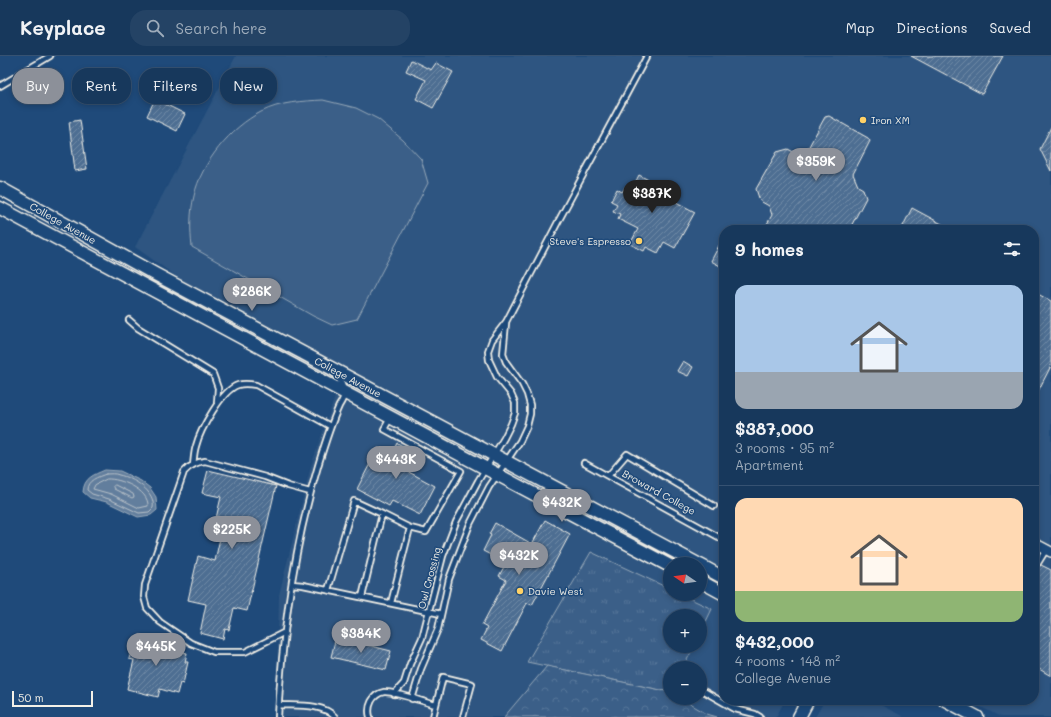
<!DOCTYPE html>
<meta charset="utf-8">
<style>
:root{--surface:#17385c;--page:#244365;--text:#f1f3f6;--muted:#9eacbb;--line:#365272;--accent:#8c9099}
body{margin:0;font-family:Mali,sans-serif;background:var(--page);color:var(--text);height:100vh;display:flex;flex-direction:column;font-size:15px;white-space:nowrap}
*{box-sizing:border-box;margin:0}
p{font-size:13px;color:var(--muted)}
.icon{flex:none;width:22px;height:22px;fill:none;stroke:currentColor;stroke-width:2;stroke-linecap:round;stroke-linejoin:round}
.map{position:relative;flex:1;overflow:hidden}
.panel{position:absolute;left:719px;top:169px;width:320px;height:480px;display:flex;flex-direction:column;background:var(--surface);border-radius:16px;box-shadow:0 2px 6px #0003,0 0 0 1px var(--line)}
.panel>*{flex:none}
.banner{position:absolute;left:12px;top:12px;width:380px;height:36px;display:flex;gap:8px}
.needle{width:26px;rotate:283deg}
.buttons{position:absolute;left:663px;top:501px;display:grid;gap:8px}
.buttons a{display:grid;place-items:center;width:44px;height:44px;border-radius:50%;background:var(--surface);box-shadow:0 2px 6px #0003,0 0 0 1px var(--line);font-size:20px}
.scale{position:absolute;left:12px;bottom:10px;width:81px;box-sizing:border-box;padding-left:4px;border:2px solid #f4f1e8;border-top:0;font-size:11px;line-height:14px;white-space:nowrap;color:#f4f1e8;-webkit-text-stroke:3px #1f4a7a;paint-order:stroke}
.price{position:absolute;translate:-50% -34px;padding:0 9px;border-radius:14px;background:var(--accent);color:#fff;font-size:13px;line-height:26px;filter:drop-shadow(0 1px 2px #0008)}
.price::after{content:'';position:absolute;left:50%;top:24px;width:12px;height:9px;margin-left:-6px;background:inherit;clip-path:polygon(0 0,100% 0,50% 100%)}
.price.selected{background:#222;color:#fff}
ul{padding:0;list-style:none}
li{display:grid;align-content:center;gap:8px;height:212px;padding:0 16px}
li+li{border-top:1px solid var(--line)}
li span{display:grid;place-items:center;height:124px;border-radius:12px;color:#555}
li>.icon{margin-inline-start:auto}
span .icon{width:72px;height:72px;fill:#fffc;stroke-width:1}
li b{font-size:17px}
h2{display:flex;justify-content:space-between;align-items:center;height:48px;padding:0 16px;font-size:17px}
.chip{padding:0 14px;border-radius:16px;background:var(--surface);box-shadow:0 2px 6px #0003,0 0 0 1px var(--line);font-size:14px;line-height:36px}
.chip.selected{background:var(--accent);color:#fff}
header{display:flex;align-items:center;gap:24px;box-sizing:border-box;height:56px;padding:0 20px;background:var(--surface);border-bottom:1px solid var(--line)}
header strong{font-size:19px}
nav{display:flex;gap:22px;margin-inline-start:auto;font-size:14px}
.search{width:280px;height:36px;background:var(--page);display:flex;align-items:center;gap:10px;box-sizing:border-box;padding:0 14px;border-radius:16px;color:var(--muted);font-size:15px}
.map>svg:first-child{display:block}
.built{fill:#2d5581;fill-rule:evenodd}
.grass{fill:url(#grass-tufts);stroke:#97a8b8}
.forest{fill:url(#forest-crowns);stroke:#97a8b8}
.pitch{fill:#3a5f88;stroke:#97a8b8}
.water{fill:#627e9d;stroke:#9cacbb}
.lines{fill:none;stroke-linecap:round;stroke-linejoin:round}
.shore{stroke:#bac3ca;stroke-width:1}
.building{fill:url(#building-hatch);stroke:#f4f1e8}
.lane-casing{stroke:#f4f1e8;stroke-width:8}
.street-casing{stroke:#f4f1e8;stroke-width:12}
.secondary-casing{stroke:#f4f1e8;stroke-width:15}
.lane{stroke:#1f4a7a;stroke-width:4.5}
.street{stroke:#1f4a7a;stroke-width:9}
.secondary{stroke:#1f4a7a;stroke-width:12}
.poi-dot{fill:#ffd166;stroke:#1f4a7a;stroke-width:1.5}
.labels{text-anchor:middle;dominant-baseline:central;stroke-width:3;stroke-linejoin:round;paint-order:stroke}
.poi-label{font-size:10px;fill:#f4f1e8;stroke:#1f4a7a;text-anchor:start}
.street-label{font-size:10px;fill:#f4f1e8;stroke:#1f4a7a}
</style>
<header>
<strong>Keyplace</strong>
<div class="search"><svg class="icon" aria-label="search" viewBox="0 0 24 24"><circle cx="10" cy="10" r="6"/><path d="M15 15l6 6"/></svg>Search here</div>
<nav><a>Map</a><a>Directions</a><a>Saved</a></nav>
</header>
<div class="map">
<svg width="1051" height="661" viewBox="0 0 1051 661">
<defs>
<pattern id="grass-tufts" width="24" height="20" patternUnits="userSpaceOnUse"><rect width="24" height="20" fill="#3a5f88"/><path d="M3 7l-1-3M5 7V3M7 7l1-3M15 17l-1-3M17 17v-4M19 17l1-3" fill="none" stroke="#577699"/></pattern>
<pattern id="forest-crowns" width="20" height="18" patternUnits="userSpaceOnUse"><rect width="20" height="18" fill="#3a5f88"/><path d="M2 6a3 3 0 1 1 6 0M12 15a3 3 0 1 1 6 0" fill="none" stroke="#577699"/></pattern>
<pattern id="building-hatch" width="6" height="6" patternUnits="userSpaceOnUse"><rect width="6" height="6" fill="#4d6e92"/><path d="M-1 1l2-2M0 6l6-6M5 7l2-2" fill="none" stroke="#708aa6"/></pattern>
</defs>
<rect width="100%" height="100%" fill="#1f4a7a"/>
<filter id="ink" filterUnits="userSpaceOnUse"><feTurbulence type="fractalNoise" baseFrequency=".025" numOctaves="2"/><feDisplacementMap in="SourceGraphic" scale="8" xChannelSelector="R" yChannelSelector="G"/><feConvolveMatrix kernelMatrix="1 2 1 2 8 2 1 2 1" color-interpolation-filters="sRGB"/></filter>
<g filter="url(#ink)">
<path class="built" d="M236 0H1051V661H1001L967 644H1034V174H724V644H785L776 661H281L277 627 279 539 311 410 337 335 135 191ZM670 508H700V538H670ZM670 560H700V590H670ZM670 612H700V642H670Z
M825 644H871L904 661H815Z"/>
<path class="grass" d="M591 496 670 533V538H680L712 553 700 578V560H670V590H694L683 612H670V636L527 606Z"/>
<path class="forest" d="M547 610 670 636V642H680L707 658 717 661H504Z"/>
<path class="pitch" d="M323 44 356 52 378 63 403 84 421 103 428 127 357 263 332 269 313 260 192 191C190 175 190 156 194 140 201 107 231 71 261 56 280 46 303 45 323 44Z"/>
<path class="water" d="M105 414 120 415 141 425 150 432 156 441 157 454 151 459 138 461 107 446 90 442 83 436C84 422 93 419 105 414Z"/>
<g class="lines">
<path class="shore" d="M106 418C110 418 115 417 119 419 133 422 156 435 153 452L149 456 139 457 109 443 92 438 87 434C87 424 98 421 106 418Z
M107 423C120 422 149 434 148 450L139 452 111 438 93 433 95 429Z
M115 429 133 438 134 441 132 442 114 433 113 431Z"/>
</g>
<path class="building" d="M911 0H1003L982 38Z
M411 4 431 14 436 7 453 16 433 52 416 43 426 24 406 15Z
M155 43 185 58 177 75 147 60Z
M829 60 868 82 870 85 853 118 858 130 863 133 866 142 849 174H779L767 168 772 159 769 150 760 145 756 133 777 96 788 93 797 98 807 94 825 61Z
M80 64 87 113 75 115 69 66Z
M1051 71V115L1040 93Z
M639 119 679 140 676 146 695 156 675 192 664 186 658 197 646 191 644 195 630 188 638 173 618 163 620 158 613 155 617 148 611 145 617 133 622 136 626 130 632 133Z
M912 152 953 174H901Z
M724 180V212L711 205Z
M1034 236 1051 245V310L1034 343Z
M683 305 693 311 688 320 677 315Z
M397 387 417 397 407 415 435 430 420 459 392 445 389 450 357 433 378 392 391 399Z
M208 414 276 430 247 555 234 552 229 574 225 573 223 583 200 577 206 548 188 544 198 500 215 505 222 473 214 471 221 441 202 437Z
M545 464 570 478 532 549 527 547 502 595 481 584 487 572 482 569 506 524 499 520 506 507 483 495 491 479 489 478 495 467 532 488Z
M1034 505 1036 510 1041 509 1051 514V620L1034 610Z
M140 579 168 585 166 592 187 597 185 606H188L183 628 180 627 177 638 160 633 158 641 127 633 134 604 129 603 133 587 137 588Z
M336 581 391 595 386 614 331 601Z"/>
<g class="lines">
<g class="lane-casing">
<path id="lane" d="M0 30 50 0
M129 264 138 272 213 318 218 332 217 347
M391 361 384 373 461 415 426 476 410 472
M1034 376 1037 378
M584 407 724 484
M193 409C194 402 194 396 196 390 200 374 222 334 238 329 244 327 250 328 256 329L330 370
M608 420 627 398 714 450
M1038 507 1046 494
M292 528 303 529 441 558
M328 534 354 445 382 458
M362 541 382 458 410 472 391 547
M285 576 245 596H214L191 587 160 566 147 552 144 541 145 529 184 416C190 409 196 406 205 405L265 421 288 430 310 436
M700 633 735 653 755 658 760 661
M394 638 404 627 410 608 422 582 443 500 456 466 478 425 504 382 511 368 515 357V347L511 338 497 321 489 304 488 295 492 284 506 266 559 164 647 0
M412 643 421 613 438 573 449 523 470 468 489 431 520 385 527 370 530 358V349L527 338 522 328 506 306 503 298 506 267
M279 649C297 650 323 647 335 661
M278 661C282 577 294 491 318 410 324 390 330 370 339 350 341 347 344 341 344 337 344 330 339 323 335 318
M370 661C367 651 372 638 384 636 394 635 424 646 436 649
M433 661 443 621 472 628 463 661"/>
</g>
<g class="street-casing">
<path id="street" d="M1034 487 1051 496"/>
</g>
<g class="secondary-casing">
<path id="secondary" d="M0 132 155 218 698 508
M0 152 515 428 670 510
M700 509 724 522
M700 525 724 538
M945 644 977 661
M799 661 808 644"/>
</g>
<use href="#lane" class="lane"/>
<use href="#street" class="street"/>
<use href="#secondary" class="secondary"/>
</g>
</g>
<g class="poi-dot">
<circle cx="863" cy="64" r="4"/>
<circle cx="639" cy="185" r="4"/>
<circle cx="520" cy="535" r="4"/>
</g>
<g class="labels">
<g class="poi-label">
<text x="871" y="64">Iron XM</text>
<text x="631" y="185" text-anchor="end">Steve's Espresso</text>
<text x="528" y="535">Davie West</text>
</g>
<g class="street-label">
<text transform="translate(63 167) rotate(29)">College Avenue</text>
<text transform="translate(348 321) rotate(28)">College Avenue</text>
<text transform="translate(659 436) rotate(29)">Broward College</text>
<text transform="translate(429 522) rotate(-75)">Owl Crossing</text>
</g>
</g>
</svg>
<div class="buttons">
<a><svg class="needle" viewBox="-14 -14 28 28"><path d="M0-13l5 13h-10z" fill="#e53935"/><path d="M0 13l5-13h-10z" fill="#9eacbb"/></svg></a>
<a>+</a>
<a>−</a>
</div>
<div class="scale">50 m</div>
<b class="price" style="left:816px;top:126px">$359K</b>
<b class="price selected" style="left:652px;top:158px">$387K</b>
<b class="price" style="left:252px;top:256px">$286K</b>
<b class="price" style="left:396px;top:424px">$443K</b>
<b class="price" style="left:562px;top:467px">$432K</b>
<b class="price" style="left:232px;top:494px">$225K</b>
<b class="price" style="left:519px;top:520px">$432K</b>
<b class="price" style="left:361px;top:598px">$384K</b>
<b class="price" style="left:156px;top:611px">$445K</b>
<div class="banner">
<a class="chip selected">Buy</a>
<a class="chip">Rent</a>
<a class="chip">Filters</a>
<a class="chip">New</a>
</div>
<section class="panel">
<h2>9 homes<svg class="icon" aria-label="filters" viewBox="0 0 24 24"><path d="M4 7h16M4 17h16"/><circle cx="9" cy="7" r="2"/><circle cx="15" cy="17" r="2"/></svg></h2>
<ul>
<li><span style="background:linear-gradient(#a9c7e8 70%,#9aa5b1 0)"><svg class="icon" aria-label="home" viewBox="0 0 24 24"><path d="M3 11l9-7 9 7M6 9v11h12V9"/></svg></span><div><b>$387,000</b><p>3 rooms · 95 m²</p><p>Apartment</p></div></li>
<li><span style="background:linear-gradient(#ffd9b3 75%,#8fb573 0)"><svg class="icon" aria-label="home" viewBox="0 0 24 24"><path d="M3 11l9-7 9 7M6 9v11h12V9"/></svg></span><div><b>$432,000</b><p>4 rooms · 148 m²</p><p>College Avenue</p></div></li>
</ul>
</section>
</div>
